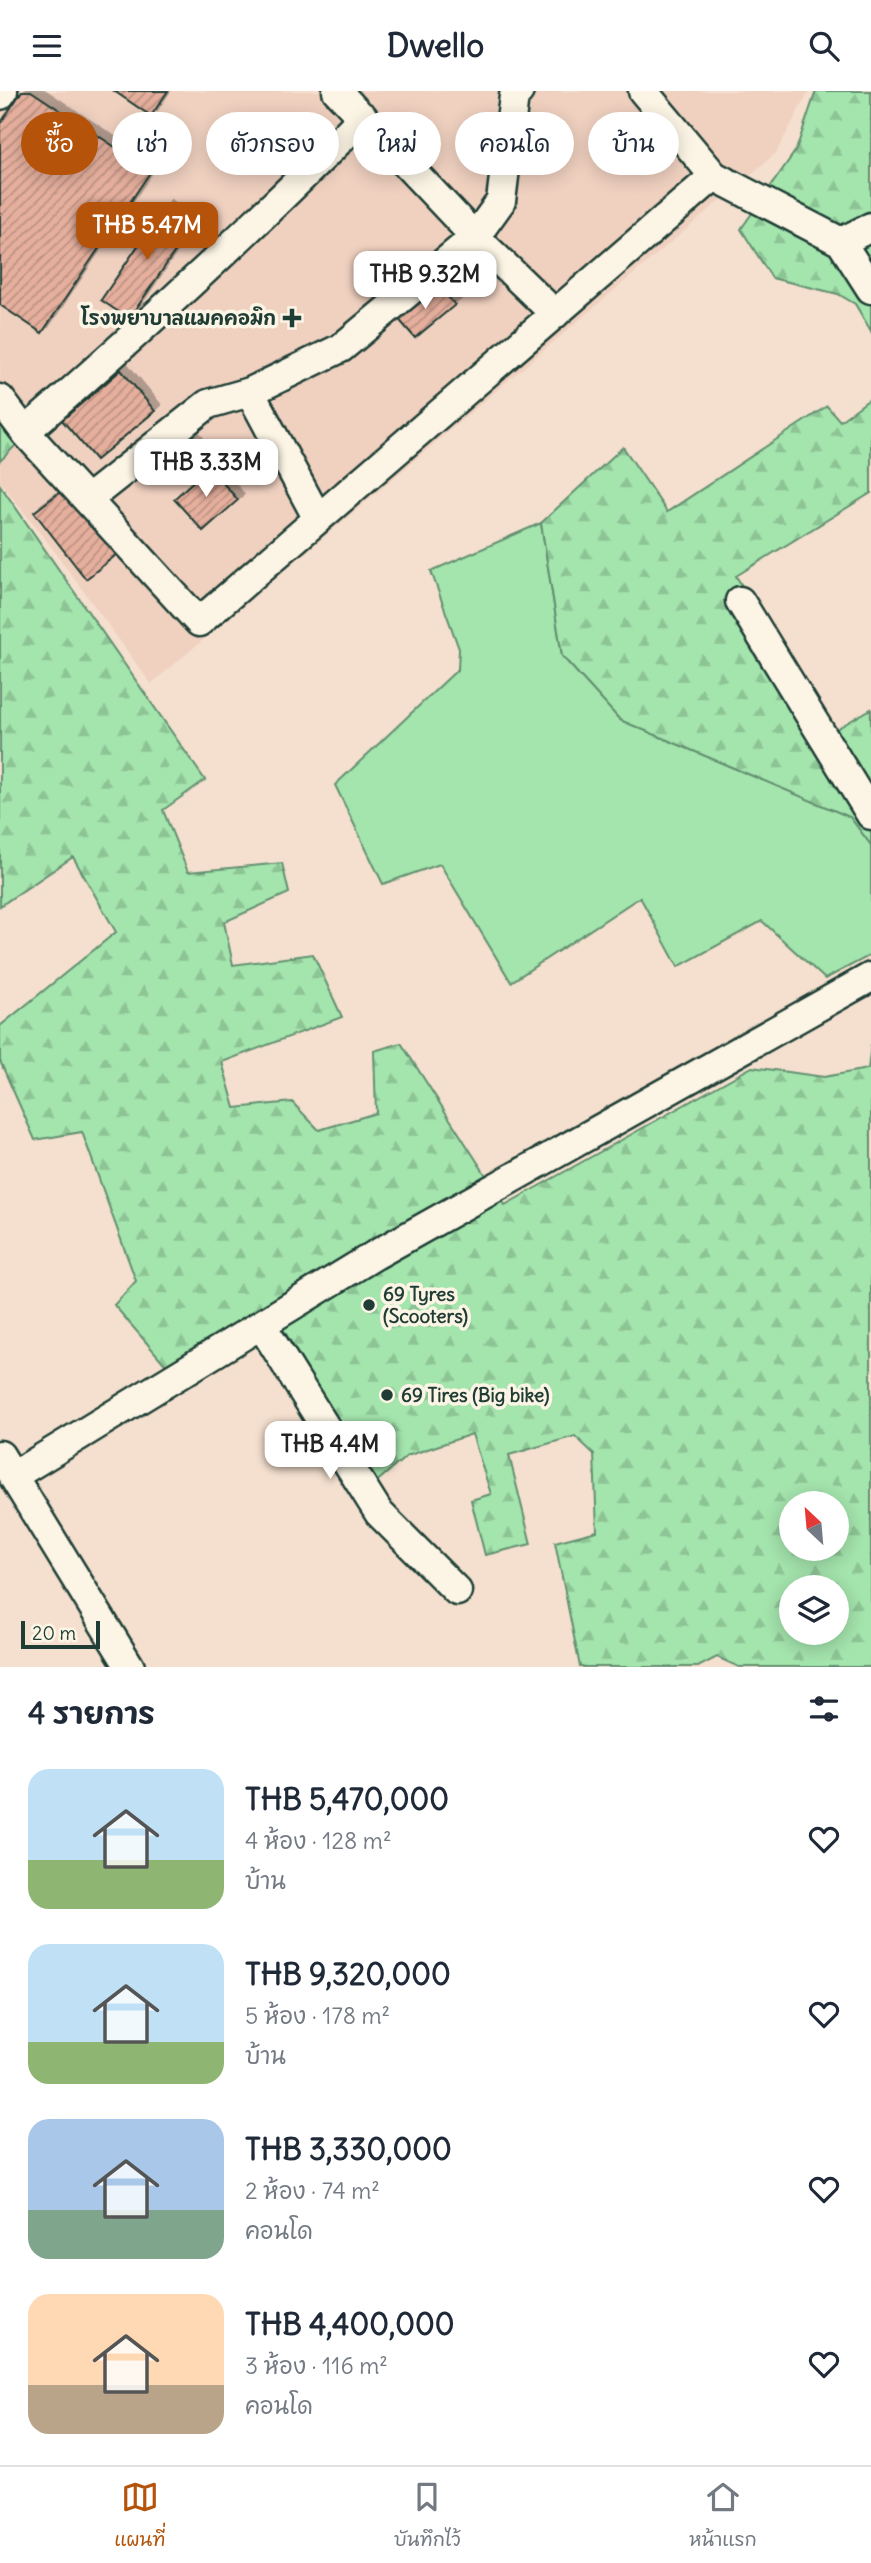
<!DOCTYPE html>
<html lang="th">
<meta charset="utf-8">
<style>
:root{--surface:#fff;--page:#f6f6f7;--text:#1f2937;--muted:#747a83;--line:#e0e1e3;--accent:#b45309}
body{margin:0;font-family:Delius,"Playpen Sans Thai",sans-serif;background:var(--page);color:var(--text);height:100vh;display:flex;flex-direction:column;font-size:26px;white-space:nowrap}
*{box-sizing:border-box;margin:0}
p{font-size:23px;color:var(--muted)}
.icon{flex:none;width:38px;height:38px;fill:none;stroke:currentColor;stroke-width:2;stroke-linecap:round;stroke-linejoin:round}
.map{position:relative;height:1576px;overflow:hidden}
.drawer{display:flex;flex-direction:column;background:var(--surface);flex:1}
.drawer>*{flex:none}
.banner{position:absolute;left:21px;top:21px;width:830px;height:63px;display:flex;gap:14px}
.needle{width:46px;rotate:334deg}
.tools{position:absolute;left:779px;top:1400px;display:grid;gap:14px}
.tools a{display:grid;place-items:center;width:70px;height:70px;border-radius:50%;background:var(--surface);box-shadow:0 4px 18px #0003;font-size:35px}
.scale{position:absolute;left:21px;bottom:18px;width:79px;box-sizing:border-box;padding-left:7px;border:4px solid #1f3d34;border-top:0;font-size:19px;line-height:24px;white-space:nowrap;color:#1f3d34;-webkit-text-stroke:5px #fcf5e5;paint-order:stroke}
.price{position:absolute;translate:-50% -60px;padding:0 16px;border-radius:14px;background:#fff;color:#222;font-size:23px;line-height:46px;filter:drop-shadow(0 2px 4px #0008)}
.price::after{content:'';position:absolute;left:50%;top:42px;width:21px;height:16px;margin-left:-10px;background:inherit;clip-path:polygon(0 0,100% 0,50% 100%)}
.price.current{background:var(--accent);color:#fff}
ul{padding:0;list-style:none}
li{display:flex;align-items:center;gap:21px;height:175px;padding:0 28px}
li span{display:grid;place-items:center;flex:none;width:196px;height:140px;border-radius:21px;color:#555}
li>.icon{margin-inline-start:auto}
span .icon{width:84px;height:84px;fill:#fffc;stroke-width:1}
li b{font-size:30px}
h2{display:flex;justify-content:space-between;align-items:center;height:84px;padding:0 28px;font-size:30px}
.tag{padding:0 24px;border-radius:32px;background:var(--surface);box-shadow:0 4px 18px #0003;font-size:24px;line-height:63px}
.tag.current{background:var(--accent);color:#fff}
header{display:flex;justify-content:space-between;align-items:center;height:91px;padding:0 28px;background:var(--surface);font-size:32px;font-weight:800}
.tabs{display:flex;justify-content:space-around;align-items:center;height:98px;border-top:2px solid var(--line);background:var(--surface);font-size:19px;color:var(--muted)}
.tabs a{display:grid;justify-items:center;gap:4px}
.tabs .current{color:var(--accent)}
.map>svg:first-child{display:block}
.built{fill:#f0d1c0}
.green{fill:#a4e4ad;stroke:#629070;stroke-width:2}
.forest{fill:url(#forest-firs);stroke:#629070;stroke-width:2;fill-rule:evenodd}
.building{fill:url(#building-hatch);stroke:#1f3d34;stroke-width:2;filter:url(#shadow)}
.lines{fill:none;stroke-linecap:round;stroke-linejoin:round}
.minor-casing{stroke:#1f3d34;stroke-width:33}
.minor{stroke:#fcf5e5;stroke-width:28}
.poi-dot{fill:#1f3d34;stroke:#fcf5e5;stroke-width:2.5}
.labels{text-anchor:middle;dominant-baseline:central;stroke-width:7;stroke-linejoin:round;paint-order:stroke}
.poi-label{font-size:19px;font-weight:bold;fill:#1f3d34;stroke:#fcf5e5;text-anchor:start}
</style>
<header><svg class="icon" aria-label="menu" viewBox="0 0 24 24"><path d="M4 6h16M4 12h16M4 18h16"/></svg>Dwello<svg class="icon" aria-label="search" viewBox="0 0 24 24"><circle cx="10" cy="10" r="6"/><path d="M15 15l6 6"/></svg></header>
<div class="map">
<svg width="871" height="1576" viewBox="0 0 871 1576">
<defs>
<pattern id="forest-firs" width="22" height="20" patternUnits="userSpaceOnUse" patternTransform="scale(1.75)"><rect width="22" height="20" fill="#a4e4ad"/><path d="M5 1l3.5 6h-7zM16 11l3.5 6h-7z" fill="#8dc495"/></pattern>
<pattern id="building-hatch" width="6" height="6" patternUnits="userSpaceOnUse" patternTransform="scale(1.75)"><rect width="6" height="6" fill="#e6af9d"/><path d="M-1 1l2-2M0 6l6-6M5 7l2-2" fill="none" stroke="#ba9081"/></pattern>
<filter id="shadow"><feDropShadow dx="6" dy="-6" stdDeviation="0" flood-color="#0004"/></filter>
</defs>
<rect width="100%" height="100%" fill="#f5e0cf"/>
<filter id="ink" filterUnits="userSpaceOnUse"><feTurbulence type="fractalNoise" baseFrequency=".0143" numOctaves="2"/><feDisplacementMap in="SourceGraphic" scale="14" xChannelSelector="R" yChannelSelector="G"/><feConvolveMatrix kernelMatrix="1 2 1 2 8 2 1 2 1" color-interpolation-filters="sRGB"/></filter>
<g filter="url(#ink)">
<path class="built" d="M0 0H809L776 62 151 593 52 457 0 391Z"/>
<path class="green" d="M541 432 562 565 620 629 850 726 871 754V864L825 888 762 830 678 876 640 806 511 891 440 773 383 793 335 694 458 578 459 558 431 480Z"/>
<path class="forest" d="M816 0H871V240L855 213 838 203 772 187 741 138 796 59Z
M871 307V402L736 485 833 640 871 618V754L850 726 620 629 562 565 541 432 623 356 667 421 827 315 840 330Z
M0 334 16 354 0 370Z
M0 394 205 689 163 719 188 781 282 772 289 802 224 831 233 874 313 863 342 926 222 971 235 1017 292 1011 319 1039 376 1022 374 960 401 952 505 1114 752 976 824 986 868 978 871 953V1576H739L717 1566 698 1576H580L555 1451 597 1440 594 1363 575 1345 509 1364 531 1453 485 1464 471 1409 491 1403 472 1343 407 1365 374 1393 269 1214 169 1278 114 1214 136 1190 82 1041 35 1049 0 970V935L116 841 73 766 0 815ZM791 1412H836V1458H791ZM791 1496H836V1542H791Z"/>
<path class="building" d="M22 0H31L151 80 42 242 0 214V33Z
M114 0H168L151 25Z
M165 115 193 134 129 228 101 209Z
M436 192 455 214 415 247 396 225Z
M121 279 155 320 96 369 62 329Z
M185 338 197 353 154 390 141 375Z
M209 376 238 409 203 440 174 408Z
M64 398 116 464 86 488 34 421Z"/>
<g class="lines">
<g class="minor-casing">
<path id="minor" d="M337 0 475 146 555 223
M643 0 714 85 841 151 871 198
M0 4 3 0
M841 151 871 136
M250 301 318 428
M0 308 25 341 199 531 714 85
M25 341C141 240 255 135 363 26
M88 408 208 313 250 301 341 257 475 146 501 110 514 5 519 0
M740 510 871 724
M262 1235 379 1422 457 1500
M0 1364 130 1576
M13 1385 375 1164 871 886"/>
</g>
<use href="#minor" class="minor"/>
</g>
</g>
<g class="poi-dot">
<path d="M288.5 216.5h7v7h7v7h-7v7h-7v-7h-7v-7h7z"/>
<circle cx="369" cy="1214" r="7"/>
<circle cx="387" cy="1304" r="7"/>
</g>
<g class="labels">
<g class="poi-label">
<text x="276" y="227" text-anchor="end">โรงพยาบาลแมคคอมิก</text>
<text x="383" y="1203">69 Tyres<tspan x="383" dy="22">(Scooters)</tspan></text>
<text x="401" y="1304">69 Tires (Big bike)</text>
</g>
</g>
</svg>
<div class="tools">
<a><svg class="needle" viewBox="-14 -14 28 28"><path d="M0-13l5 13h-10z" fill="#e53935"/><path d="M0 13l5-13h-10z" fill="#747a83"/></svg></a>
<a><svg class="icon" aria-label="layers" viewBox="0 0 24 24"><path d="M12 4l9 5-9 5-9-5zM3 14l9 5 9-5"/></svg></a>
</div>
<div class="scale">20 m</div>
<b class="price current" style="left:147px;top:171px">THB 5.47M</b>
<b class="price" style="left:425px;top:220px">THB 9.32M</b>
<b class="price" style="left:206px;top:408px">THB 3.33M</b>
<b class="price" style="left:330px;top:1390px">THB 4.4M</b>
<div class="banner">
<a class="tag current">ซื้อ</a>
<a class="tag">เช่า</a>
<a class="tag">ตัวกรอง</a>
<a class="tag">ใหม่</a>
<a class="tag">คอนโด</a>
<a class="tag">บ้าน</a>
</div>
</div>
<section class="drawer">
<h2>4 รายการ<svg class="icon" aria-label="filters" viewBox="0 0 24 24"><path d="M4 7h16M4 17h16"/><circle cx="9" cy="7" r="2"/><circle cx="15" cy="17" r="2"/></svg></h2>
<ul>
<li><span style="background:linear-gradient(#bfe0f5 65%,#8fb573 0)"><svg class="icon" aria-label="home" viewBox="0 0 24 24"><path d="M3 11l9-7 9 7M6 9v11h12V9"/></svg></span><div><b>THB 5,470,000</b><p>4 ห้อง · 128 m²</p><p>บ้าน</p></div><svg class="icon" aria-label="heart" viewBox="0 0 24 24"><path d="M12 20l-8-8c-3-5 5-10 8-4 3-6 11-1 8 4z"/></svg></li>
<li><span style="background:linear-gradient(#bfe0f5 70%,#8fb573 0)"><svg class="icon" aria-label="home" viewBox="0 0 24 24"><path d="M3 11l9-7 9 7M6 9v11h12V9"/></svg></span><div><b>THB 9,320,000</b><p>5 ห้อง · 178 m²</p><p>บ้าน</p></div><svg class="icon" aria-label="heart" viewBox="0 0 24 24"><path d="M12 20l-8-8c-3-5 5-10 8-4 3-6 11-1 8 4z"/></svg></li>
<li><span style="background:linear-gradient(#a9c7e8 65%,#7fa58c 0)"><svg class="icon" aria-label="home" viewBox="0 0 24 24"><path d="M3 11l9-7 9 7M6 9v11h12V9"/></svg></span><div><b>THB 3,330,000</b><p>2 ห้อง · 74 m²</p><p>คอนโด</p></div><svg class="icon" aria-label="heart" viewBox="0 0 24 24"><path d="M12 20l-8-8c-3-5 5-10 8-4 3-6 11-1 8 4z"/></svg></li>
<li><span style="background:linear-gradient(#ffd9b3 65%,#b9a48a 0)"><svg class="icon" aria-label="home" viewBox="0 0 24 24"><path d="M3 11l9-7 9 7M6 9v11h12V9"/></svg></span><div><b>THB 4,400,000</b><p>3 ห้อง · 116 m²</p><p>คอนโด</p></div><svg class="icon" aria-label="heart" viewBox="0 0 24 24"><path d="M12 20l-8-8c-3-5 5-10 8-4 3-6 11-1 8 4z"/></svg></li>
</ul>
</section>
<nav class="tabs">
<a class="current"><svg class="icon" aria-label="map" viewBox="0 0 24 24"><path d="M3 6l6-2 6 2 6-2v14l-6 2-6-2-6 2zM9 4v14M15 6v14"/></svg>แผนที่</a>
<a><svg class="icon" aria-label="saved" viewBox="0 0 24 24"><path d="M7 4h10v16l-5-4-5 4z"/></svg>บันทึกไว้</a>
<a><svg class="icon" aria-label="home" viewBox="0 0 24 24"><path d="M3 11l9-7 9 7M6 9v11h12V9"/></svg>หน้าแรก</a>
</nav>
